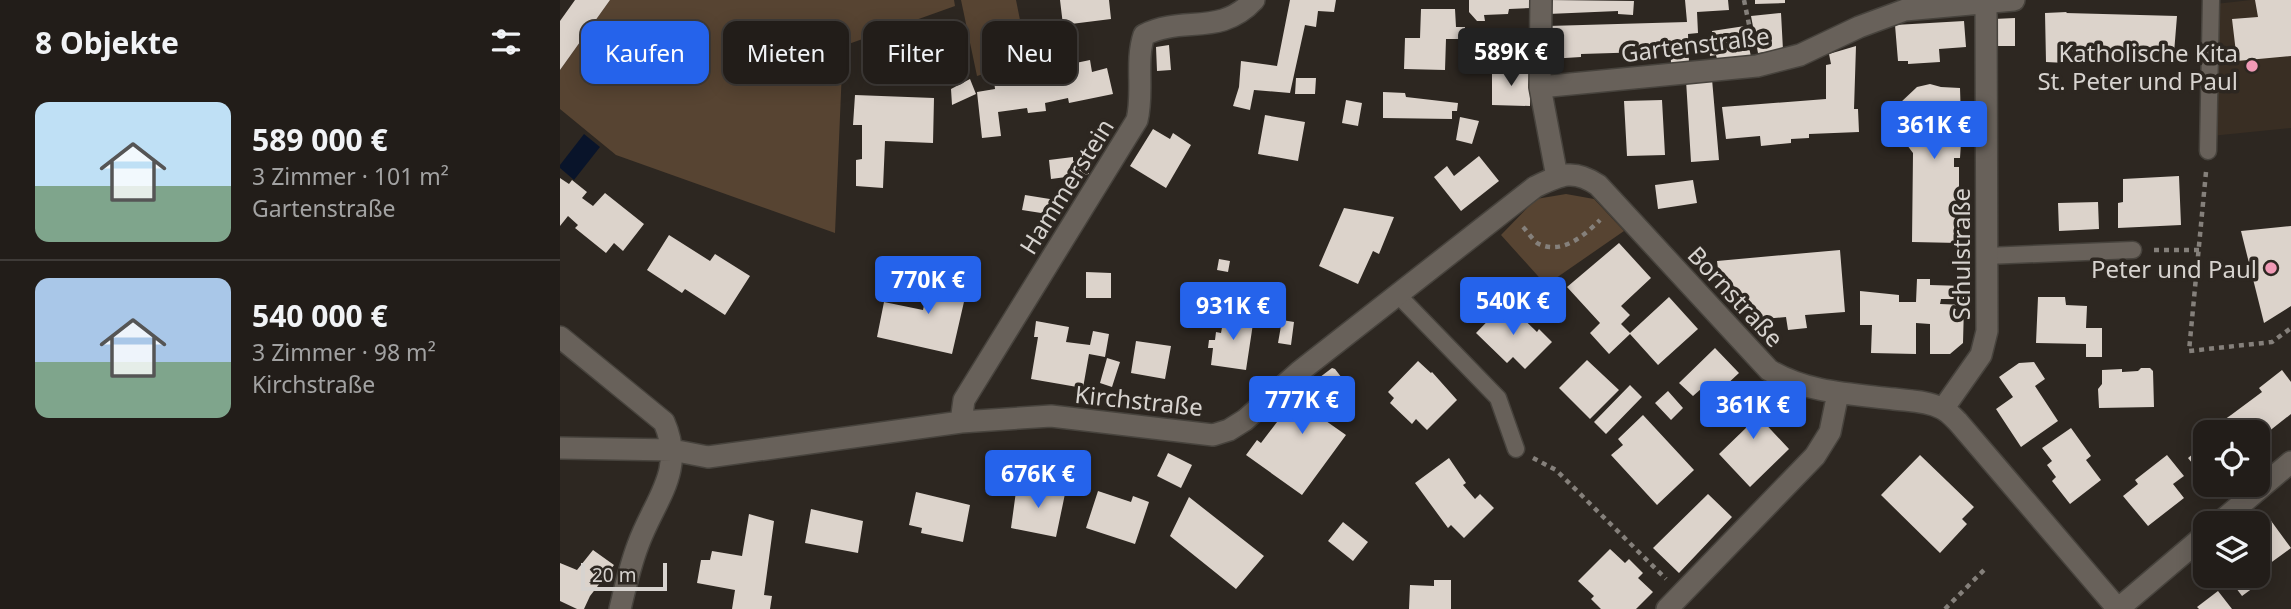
<!DOCTYPE html>
<html lang="de">
<meta charset="utf-8">
<style>
:root{--surface:#221d19;--page:#2e2a26;--text:#f1f3f6;--muted:#a2a2a2;--line:#3f3b38;--accent:#2563eb}
body{margin:0;font-family:"Noto Sans",sans-serif;background:var(--page);color:var(--text);height:100vh;display:flex;flex-direction:column;font-size:26px;white-space:nowrap}
*{box-sizing:border-box;margin:0}
p{font-size:23px;color:var(--muted)}
.icon{flex:none;width:38px;height:38px;fill:none;stroke:currentColor;stroke-width:2;stroke-linecap:round;stroke-linejoin:round}
.map{position:relative;flex:1;overflow:hidden}
.details{display:flex;flex-direction:column;background:var(--surface);width:560px}
.details>*{flex:none}
.banner{position:absolute;left:21px;top:21px;width:665px;height:63px;display:flex;gap:14px}
.tools{position:absolute;left:1633px;top:420px;display:grid;gap:14px}
.tools a{display:grid;place-items:center;width:77px;height:77px;border-radius:14px;background:var(--surface);box-shadow:0 4px 18px #0003,0 0 0 2px var(--line);font-size:35px}
.scale{position:absolute;left:21px;bottom:18px;width:86px;box-sizing:border-box;padding-left:7px;border:4px solid #d7d3cf;border-top:0;font-size:19px;line-height:24px;white-space:nowrap;color:#d7d3cf;-webkit-text-stroke:5px #2d2721;paint-order:stroke}
.price{position:absolute;translate:-50% -60px;padding:0 16px;border-radius:7px;background:var(--accent);color:#fff;font-size:23px;line-height:46px;filter:drop-shadow(0 2px 4px #0008)}
.price::after{content:'';position:absolute;left:50%;top:42px;width:21px;height:16px;margin-left:-10px;background:inherit;clip-path:polygon(0 0,100% 0,50% 100%)}
.price.active{background:#222;color:#fff}
ul{padding:0;list-style:none}
li{display:flex;align-items:center;gap:21px;height:175px;padding:0 35px}
li+li{border-top:2px solid var(--line)}
li span{display:grid;place-items:center;flex:none;width:196px;height:140px;border-radius:14px;color:#555}
li>.icon{margin-inline-start:auto}
span .icon{width:84px;height:84px;fill:#fffc;stroke-width:1}
li b{font-size:30px}
h2{display:flex;justify-content:space-between;align-items:center;height:84px;padding:0 35px;font-size:30px}
.tag{padding:0 24px;border-radius:14px;background:var(--surface);box-shadow:0 4px 18px #0003,0 0 0 2px var(--line);font-size:24px;line-height:63px}
.tag.active{background:var(--accent);color:#fff}
main{display:flex;flex:1;min-height:0}
.map>svg:first-child{display:block}
.built{fill:#392e23}
.green{fill:#574432}
.water{fill:#09142a}
.building{fill:#dcd3cb}
.lines{fill:none;stroke-linecap:round;stroke-linejoin:round}
.service-casing{stroke:#47433d;stroke-width:19}
.minor-casing{stroke:#47433d;stroke-width:24}
.path{stroke:#85807b;stroke-width:4.5;stroke-dasharray:5 5;stroke-linecap:butt}
.service{stroke:#68615a;stroke-width:16}
.minor{stroke:#68615a;stroke-width:21}
.poi-dot{fill:#f09ab6;stroke:#2d2721;stroke-width:2.5}
.labels{text-anchor:middle;dominant-baseline:central;stroke-width:7;stroke-linejoin:round;paint-order:stroke}
.street-label{font-size:24px;fill:#d7d3cf;stroke:#2d2721}
.poi-label{font-size:24px;fill:#d7d3cf;stroke:#2d2721;text-anchor:end}
</style>
<main>
<section class="details">
<h2>8 Objekte<svg class="icon" aria-label="filters" viewBox="0 0 24 24"><path d="M4 7h16M4 17h16"/><circle cx="9" cy="7" r="2"/><circle cx="15" cy="17" r="2"/></svg></h2>
<ul>
<li><span style="background:linear-gradient(#bfe0f5 60%,#7fa58c 0)"><svg class="icon" aria-label="home" viewBox="0 0 24 24"><path d="M3 11l9-7 9 7M6 9v11h12V9"/></svg></span><div><b>589 000 €</b><p>3 Zimmer · 101 m²</p><p>Gartenstraße</p></div></li>
<li><span style="background:linear-gradient(#a9c7e8 60%,#7fa58c 0)"><svg class="icon" aria-label="home" viewBox="0 0 24 24"><path d="M3 11l9-7 9 7M6 9v11h12V9"/></svg></span><div><b>540 000 €</b><p>3 Zimmer · 98 m²</p><p>Kirchstraße</p></div></li>
</ul>
</section>
<div class="map">
<svg width="1731" height="609" viewBox="0 0 1731 609">
<rect width="100%" height="100%" fill="#2d2721"/>
<path class="built" d="M1691 0H1731V128L1651 136 1655 4Z"/>
<path class="green" d="M50 0H394L395 6 283 46 275 233 56 155 0 109V70Z
M401 0H456L468 60 417 76Z
M1006 194 1034 199 1064 231 986 285 941 235 976 199Z"/>
<path class="water" d="M24 134 40 147 14 180 0 168V165Z"/>
<path class="building" d="M15 0H50L0 70V21Z
M500 0H549L551 19 503 25Z
M730 0H776L774 12 758 11 756 27 745 25 730 93 694 90 690 110 673 106 679 87 681 61 717 66Z
M909 0H971V8L949 9 948 14 924 15 925 21H917L909 12Z
M988 0 1074 1 1073 15 1058 14V11L988 14Z
M1125 0H1168L1169 10 1137 12 1138 33 1128 34 1129 63H1111L1110 46 1085 47 1086 52 1021 54V57L989 59 988 26 1127 22Z
M1195 0H1225V3L1195 4Z
M1695 0H1731V56L1677 61 1672 19 1698 17Z
M861 9H895L896 27H905L904 39H886L885 70 844 69 845 38H860Z
M1507 12 1506 13 1617 16 1614 53 1506 51V63L1486 62 1485 13Z
M1221 13 1223 50 1198 53 1191 16Z
M1455 18V46H1434V19Z
M1404 21 1406 47 1379 49 1380 62 1348 64V61H1338L1335 25Z
M1185 26 1191 57 1158 63 1156 55 1150 56 1148 42 1153 41 1152 31Z
M609 45 611 70 597 71 596 47Z
M1296 46 1294 109H1298L1299 132 1249 134V138L1231 139V143L1201 146 1200 136 1166 139 1162 107 1266 99V65L1271 64 1269 54Z
M530 60 532 72 547 68 553 94 509 103 508 98 485 103 486 111 468 113 467 108 438 112 441 136 422 138 417 92 435 89 434 80Z
M932 70 971 72 970 106 932 105Z
M736 78H756L755 94H735Z
M410 79 416 94 392 105 391 89Z
M1152 79 1159 160 1131 162 1126 80Z
M1370 84 1381 87 1400 88 1401 119H1399L1398 128H1401V143L1400 158H1394V167H1399V243L1352 242 1353 153 1344 141V134L1351 128 1339 115V110L1343 106 1340 103 1357 87Z
M823 92 845 93 846 97 898 103 897 111H892V119L823 118Z
M295 95 374 98 373 143 325 141 323 188 296 186V160L302 159V125H293Z
M786 100 802 103 798 126 782 123Z
M1102 100 1105 155 1067 156 1064 101Z
M705 115 745 122 738 161 698 154Z
M900 117 919 121 912 144 896 140Z
M593 129 610 139 613 133 631 145 606 188 570 166Z
M919 156 939 181 901 211 874 177 887 166 894 176Z
M513 157V161L527 160 529 174 491 179 489 160Z
M1619 176 1621 225 1558 228V203L1563 202V179Z
M0 178 9 184 12 180 27 192 22 198 33 206 45 193 84 224 63 251 54 243 46 253 15 228 18 225 8 216 0 226Z
M1133 180 1137 203 1098 209 1095 185Z
M465 195 496 200 494 215 462 210Z
M1538 202 1539 229 1499 231 1498 203Z
M784 208 834 217 819 254 813 251 798 284 759 266Z
M1731 226V306L1704 323 1681 231Z
M109 235 150 261 155 254 190 276 165 315 125 289 122 293 87 270Z
M1059 243 1091 278 1061 306 1070 315 1061 324 1070 333 1109 297 1138 329 1098 365 1070 334 1049 354 1030 333 1040 323 1007 287Z
M1280 250 1285 312 1245 315 1247 328 1228 330 1226 317 1203 319 1158 269 1157 261Z
M659 259 670 261 668 272 657 270Z
M526 272 551 273V298H526Z
M397 273 405 275 409 280 392 354 317 337 324 302 363 310 371 274 390 278Z
M1357 279H1370V285L1404 286V299H1381L1380 304 1404 305 1403 343 1390 354H1370V324L1356 323V354L1311 353 1312 325H1300V291L1339 295V302H1356Z
M1478 297H1505L1506 305 1527 306 1526 328H1542V357H1526V344L1476 343Z
M946 302 977 332 979 329 992 342 965 369 953 357 947 363 916 333Z
M665 312 694 317 686 370 651 365 653 348H648L649 340H655L656 332 661 333Z
M722 320 734 322 731 345 718 343Z
M476 321 509 327 506 342 530 345 533 331 549 334 545 357 529 354 523 388 471 379 478 337H474Z
M576 341 611 346 605 379 571 373Z
M1155 348 1179 373 1150 400 1141 389 1133 396 1119 383Z
M547 358 560 362 552 387 540 383Z
M1027 360 1059 390 1030 419 999 388Z
M858 361 871 373 872 372 897 400 867 430 856 419 852 424 830 403 834 398 828 392Z
M1474 362 1485 379 1475 386 1498 421 1461 447 1436 409 1453 397 1439 377 1459 363Z
M772 368 775 369 785 382V386L756 414 786 435 742 495 686 455 697 440 701 443 739 393Z
M1581 368H1590L1593 371 1594 407 1539 408 1538 389 1542 384V370L1562 369V372L1578 371Z
M1722 370 1731 382V414L1703 436 1698 429 1694 432H1645V441L1638 433 1658 418 1661 422 1671 415 1702 392 1699 388Z
M1070 385 1082 397 1046 434 1034 422Z
M1192 387 1210 407 1199 417 1229 449 1190 487 1159 454 1189 425 1171 406Z
M1108 391 1123 408 1111 420 1095 403Z
M1083 415 1134 470 1097 505 1051 455 1063 445 1058 439Z
M1511 428 1531 456 1526 460 1541 480 1510 504 1492 481 1496 477 1487 465 1492 461 1482 448Z
M1645 444V479L1628 458Z
M608 453 632 465 621 488 597 476Z
M1360 455 1414 507 1402 519 1407 524 1380 553 1321 495Z
M1607 455 1624 476 1613 484 1624 498 1588 526 1563 496 1578 484 1575 480Z
M889 458 906 483 903 485 915 499 920 494 934 508 904 538 891 525 888 528 855 483Z
M457 484 487 490 488 486 506 489 496 537 451 528Z
M538 491 571 502 573 496 589 502 575 544 526 528Z
M356 492 410 505 403 542 361 533 362 528 349 525Z
M1148 494 1172 517 1119 573 1093 548Z
M629 497 704 556 676 589 610 536Z
M251 509 303 521 298 553 245 543Z
M189 514 214 521 204 595 212 596 210 609H172L175 590 137 583 141 560H150L152 551 182 556Z
M1709 518 1731 548 1698 572V526Z
M783 522 808 542 793 561 768 541Z
M1050 549 1065 563 1069 559 1083 573 1078 578 1093 592 1076 609H1041L1031 599 1034 596 1018 581Z
M33 550 54 565 30 596 24 609H17L0 601V563L17 570Z
M1667 576H1691L1697 585 1682 596Z
M874 580H891V609H849L850 585 874 586Z
M1658 591 1672 609H1639L1637 607Z"/>
<g class="lines">
<g class="service-casing">
<path id="service" d="M1648 151 1651 0
M1426 256 1573 250
M838 295 938 398 956 449"/>
</g>
<g class="minor-casing">
<path id="minor" d="M981 0 980 87 997 177
M980 87 1197 66 1240 55 1299 27 1345 10 1454 0
M0 337 104 422C126 472 94 500 78 545 70 566 65 588 60 609
M1383 409 1421 355 1427 331 1426 3
M401 422 404 400 577 120C584 92 575 62 584 35 623 15 660 37 694 0
M0 448 112 450 148 457 401 422 491 416 653 435 669 430 685 420 739 372 975 187C1000 175 1013 168 1038 185L1209 370C1247 393 1291 394 1334 399 1350 401 1367 401 1381 408 1388 411 1393 417 1398 422L1558 609
M1659 523 1731 462
M1107 609 1255 456 1270 432 1278 393
M1558 609 1645 535"/>
</g>
<path class="path" d="M1184 0 1193 44
M1646 172 1629 351 1712 342 1731 328
M963 227C968 232 973 241 979 244 1002 255 1025 235 1040 220
M1594 250H1639
M973 458 996 470 1106 579
M1385 609 1425 569"/>
<use href="#service" class="service"/>
<use href="#minor" class="minor"/>
</g>
<g class="poi-dot">
<circle cx="1692" cy="66" r="7"/>
<circle cx="1711" cy="268" r="7"/>
</g>
<g class="labels">
<g class="street-label">
<text transform="translate(1135 44) rotate(-7)">Gartenstraße</text>
<text transform="translate(506 186) rotate(-58)">Hammerstein</text>
<text transform="translate(1400 254) rotate(-90)">Schulstraße</text>
<text transform="translate(1176 296) rotate(47)">Bornstraße</text>
<text transform="translate(579 400) rotate(6)">Kirchstraße</text>
</g>
<g class="poi-label">
<text x="1678" y="52">Katholische Kita<tspan x="1678" dy="28">St. Peter und Paul</tspan></text>
<text x="1697" y="268">Peter und Paul</text>
</g>
</g>
</svg>
<div class="tools">
<a><svg class="icon" aria-label="locate" viewBox="0 0 24 24"><circle cx="12" cy="12" r="6"/><path d="M12 2v4M12 18v4M2 12h4M18 12h4"/></svg></a>
<a><svg class="icon" aria-label="layers" viewBox="0 0 24 24"><path d="M12 4l9 5-9 5-9-5zM3 14l9 5 9-5"/></svg></a>
</div>
<div class="scale">20 m</div>
<b class="price active" style="left:951px;top:88px">589K €</b>
<b class="price" style="left:1374px;top:161px">361K €</b>
<b class="price" style="left:368px;top:316px">770K €</b>
<b class="price" style="left:953px;top:337px">540K €</b>
<b class="price" style="left:673px;top:342px">931K €</b>
<b class="price" style="left:742px;top:436px">777K €</b>
<b class="price" style="left:1193px;top:441px">361K €</b>
<b class="price" style="left:478px;top:510px">676K €</b>
<div class="banner">
<a class="tag active">Kaufen</a>
<a class="tag">Mieten</a>
<a class="tag">Filter</a>
<a class="tag">Neu</a>
</div>
</div>
</main>
